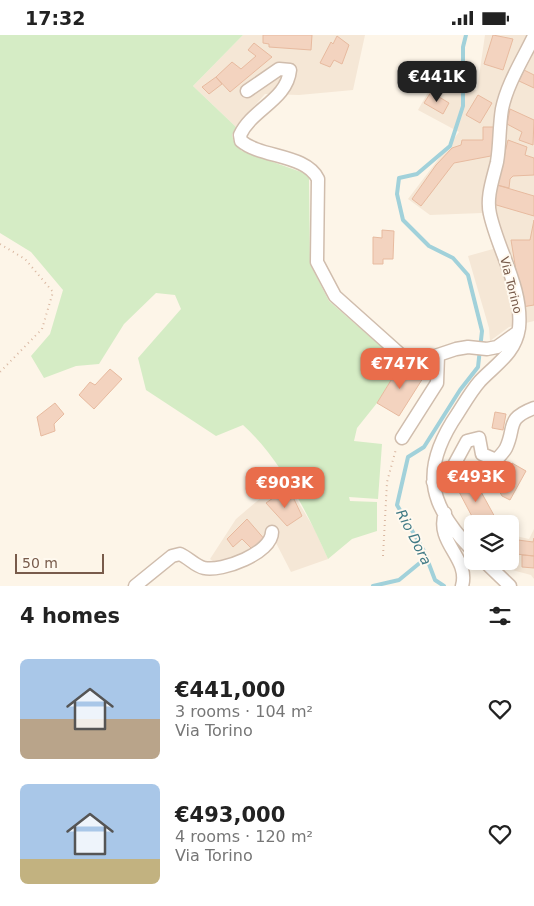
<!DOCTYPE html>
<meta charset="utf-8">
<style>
:root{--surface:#fff;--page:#f2f2f2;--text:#222;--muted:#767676;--accent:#e96d4b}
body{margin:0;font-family:"DejaVu Sans",sans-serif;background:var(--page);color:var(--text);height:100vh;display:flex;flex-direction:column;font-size:19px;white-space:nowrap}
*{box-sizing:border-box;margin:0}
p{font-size:16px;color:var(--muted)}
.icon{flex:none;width:28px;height:28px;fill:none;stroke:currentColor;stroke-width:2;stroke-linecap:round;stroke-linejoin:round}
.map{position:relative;height:551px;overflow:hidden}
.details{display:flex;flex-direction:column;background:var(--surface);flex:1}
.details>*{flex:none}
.tools{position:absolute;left:464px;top:480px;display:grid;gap:10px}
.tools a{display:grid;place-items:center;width:55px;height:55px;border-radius:8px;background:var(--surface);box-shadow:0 2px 8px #0003;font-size:25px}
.scale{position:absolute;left:15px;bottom:12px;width:89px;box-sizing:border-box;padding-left:5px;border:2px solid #785b4b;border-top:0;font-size:14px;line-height:18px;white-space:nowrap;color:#785b4b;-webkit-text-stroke:4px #fff9ef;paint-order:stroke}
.price{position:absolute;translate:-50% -42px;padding:0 11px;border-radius:10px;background:var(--accent);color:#fff;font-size:16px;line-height:32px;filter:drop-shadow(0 1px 2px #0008)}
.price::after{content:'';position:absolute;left:50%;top:30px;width:15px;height:11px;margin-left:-8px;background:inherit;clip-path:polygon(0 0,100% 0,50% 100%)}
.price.current{background:#222;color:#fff}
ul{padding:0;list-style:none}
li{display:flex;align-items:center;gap:15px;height:125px;padding:0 20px}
li span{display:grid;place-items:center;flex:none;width:140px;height:100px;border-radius:8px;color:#555}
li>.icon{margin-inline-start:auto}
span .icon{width:60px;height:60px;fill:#fffc;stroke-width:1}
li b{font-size:21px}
h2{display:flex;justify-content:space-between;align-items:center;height:60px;padding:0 20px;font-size:21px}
.status{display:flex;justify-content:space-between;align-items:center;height:35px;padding:0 25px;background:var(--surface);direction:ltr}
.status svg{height:14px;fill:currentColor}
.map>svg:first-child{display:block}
.residential{fill:#f5e7d6}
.green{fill:#d5ecc5}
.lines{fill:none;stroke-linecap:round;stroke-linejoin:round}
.stream{stroke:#a1d1da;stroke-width:4}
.building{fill:#f3d3bf;stroke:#e7ba9f}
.minor-casing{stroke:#d0bdad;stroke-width:15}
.path{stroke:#d9b7a1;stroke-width:2;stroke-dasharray:1 4;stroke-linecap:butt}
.minor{stroke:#fff;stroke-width:12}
.labels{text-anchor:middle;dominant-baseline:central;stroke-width:4;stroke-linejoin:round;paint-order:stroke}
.street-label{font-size:12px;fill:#785b4b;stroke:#fff9ef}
.water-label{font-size:14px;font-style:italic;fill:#407a85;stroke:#fff9ef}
</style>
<div class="status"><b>17:32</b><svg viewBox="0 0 49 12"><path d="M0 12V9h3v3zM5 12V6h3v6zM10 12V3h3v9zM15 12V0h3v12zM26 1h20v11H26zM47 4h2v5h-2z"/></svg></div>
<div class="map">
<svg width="534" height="551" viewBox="0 0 534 551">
<rect width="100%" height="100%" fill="#fdf5e8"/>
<path class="residential" d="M243 0H365L353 55 299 60 265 59 236 92 193 51Z
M485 0H534V286L509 292 490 306 489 293 468 221 493 214 482 178 430 180 408 164 459 97 418 75 432 50 453 57 477 55Z
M284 443 315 495 328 524 291 537 275 506 229 537 210 524 236 484Z
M534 494V544L531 540 512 535 510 517 516 501 529 504Z"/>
<path class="green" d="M0 0H243L193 51 236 92 232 100 235 110 242 116 304 138 309 142 310 229 329 266 401 329 377 368 357 393 354 406 382 409 378 464 349 462 350 466 377 467V496L352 504 328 524C308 479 280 423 243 390L216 401 146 355 138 323 181 274 175 260 156 258 124 289 99 329 76 331 44 343 31 321 50 299 63 255 31 217 0 198Z"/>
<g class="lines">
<path class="stream" d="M373 551 399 545 427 522
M444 551 435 545 424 516 397 470 408 422 424 412 460 355 478 332 482 296 468 240 453 223 429 211 403 185 397 159 399 143 417 139 450 111 463 71V12L466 0"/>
</g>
<path class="building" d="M263 0H312L311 15 269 12V9L263 8Z
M493 0 513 4 503 35 484 29Z
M337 1 349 10 342 29 334 25 330 32 320 28 331 7 333 9Z
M254 8 272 22 230 57 216 42 232 27 241 34 256 21 248 15Z
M524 35 534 40V53L519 46Z
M216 42 222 49 209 59 202 52Z
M431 57 449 68 443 79 424 68Z
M478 60 492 68 480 88 466 80Z
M510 74 534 85 533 110 519 105 522 97 507 89Z
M483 92H497L496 120 454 128 421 171 412 164 436 130 452 113 461 110 462 105H483Z
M508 105 527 112 525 120 534 123V140L513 141 510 144 509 153 497 150Z
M497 150 534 161V181L493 169Z
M534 185V270L522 272 511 205H530Z
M382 195 394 196 393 224H383V229H373V202L382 203Z
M401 329 423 343 399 381 377 368Z
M110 334 122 344 94 374 79 360 90 347 95 350Z
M55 368 64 379 54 389 55 396 41 401 37 382Z
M495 377 506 379 503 395 492 393Z
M512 428 526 436 510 465 502 461 493 445 495 440H505Z
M474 444 496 484 488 489H476L457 453Z
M280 458 286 467 293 462 302 481 287 491 266 468Z
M247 484 266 506 254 516 242 504 233 512 227 504Z
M534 503V521L516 519 518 505 533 507Z
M522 520 534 521V533L522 532Z"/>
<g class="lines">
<g class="minor-casing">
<path id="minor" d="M247 56 279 34 290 35C287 65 252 74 240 100L241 106C261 123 306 119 318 144L317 227 335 261 401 320 423 325 456 314 468 312 487 314 497 312 518 297
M402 403 437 348 438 320
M433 447 441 448 448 441 467 406 479 403 482 419 496 425C499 422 504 417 506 413 516 392 505 384 534 373
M445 478C435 508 470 523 462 551
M472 515C426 468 421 432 458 378 465 367 472 355 480 346 496 329 515 319 519 293 523 253 498 216 490 179 486 162 493 144 497 127 500 110 499 92 502 74 507 49 523 24 534 1
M484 526 510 551
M135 551 172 521 180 519C189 523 195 531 204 533 222 537 272 518 272 497"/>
</g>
<path class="path" d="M0 209 25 224 53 257 42 294 0 337
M383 521 387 447 396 414"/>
<use href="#minor" class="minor"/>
</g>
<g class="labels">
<g class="street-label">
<text transform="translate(511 250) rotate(76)">Via Torino</text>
</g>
<g class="water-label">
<text transform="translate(414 502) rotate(63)">Rio Dora</text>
</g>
</g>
</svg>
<div class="tools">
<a><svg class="icon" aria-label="layers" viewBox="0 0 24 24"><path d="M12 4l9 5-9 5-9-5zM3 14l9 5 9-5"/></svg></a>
</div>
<div class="scale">50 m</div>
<b class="price current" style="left:437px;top:68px">€441K</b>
<b class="price" style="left:400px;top:355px">€747K</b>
<b class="price" style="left:476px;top:468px">€493K</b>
<b class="price" style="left:285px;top:474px">€903K</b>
</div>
<section class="details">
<h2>4 homes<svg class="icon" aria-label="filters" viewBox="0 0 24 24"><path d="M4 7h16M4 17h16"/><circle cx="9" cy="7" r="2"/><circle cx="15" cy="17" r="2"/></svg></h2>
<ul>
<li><span style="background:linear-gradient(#a9c7e8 60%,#b9a48a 0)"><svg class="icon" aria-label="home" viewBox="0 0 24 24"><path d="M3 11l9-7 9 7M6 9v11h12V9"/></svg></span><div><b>€441,000</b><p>3 rooms · 104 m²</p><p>Via Torino</p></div><svg class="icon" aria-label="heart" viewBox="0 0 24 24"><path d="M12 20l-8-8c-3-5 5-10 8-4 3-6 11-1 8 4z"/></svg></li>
<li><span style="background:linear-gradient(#a9c7e8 75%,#c2b280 0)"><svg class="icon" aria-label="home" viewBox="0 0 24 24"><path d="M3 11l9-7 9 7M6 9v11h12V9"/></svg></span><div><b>€493,000</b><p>4 rooms · 120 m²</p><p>Via Torino</p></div><svg class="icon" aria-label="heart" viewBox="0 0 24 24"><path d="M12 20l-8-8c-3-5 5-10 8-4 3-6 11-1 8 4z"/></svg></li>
</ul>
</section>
